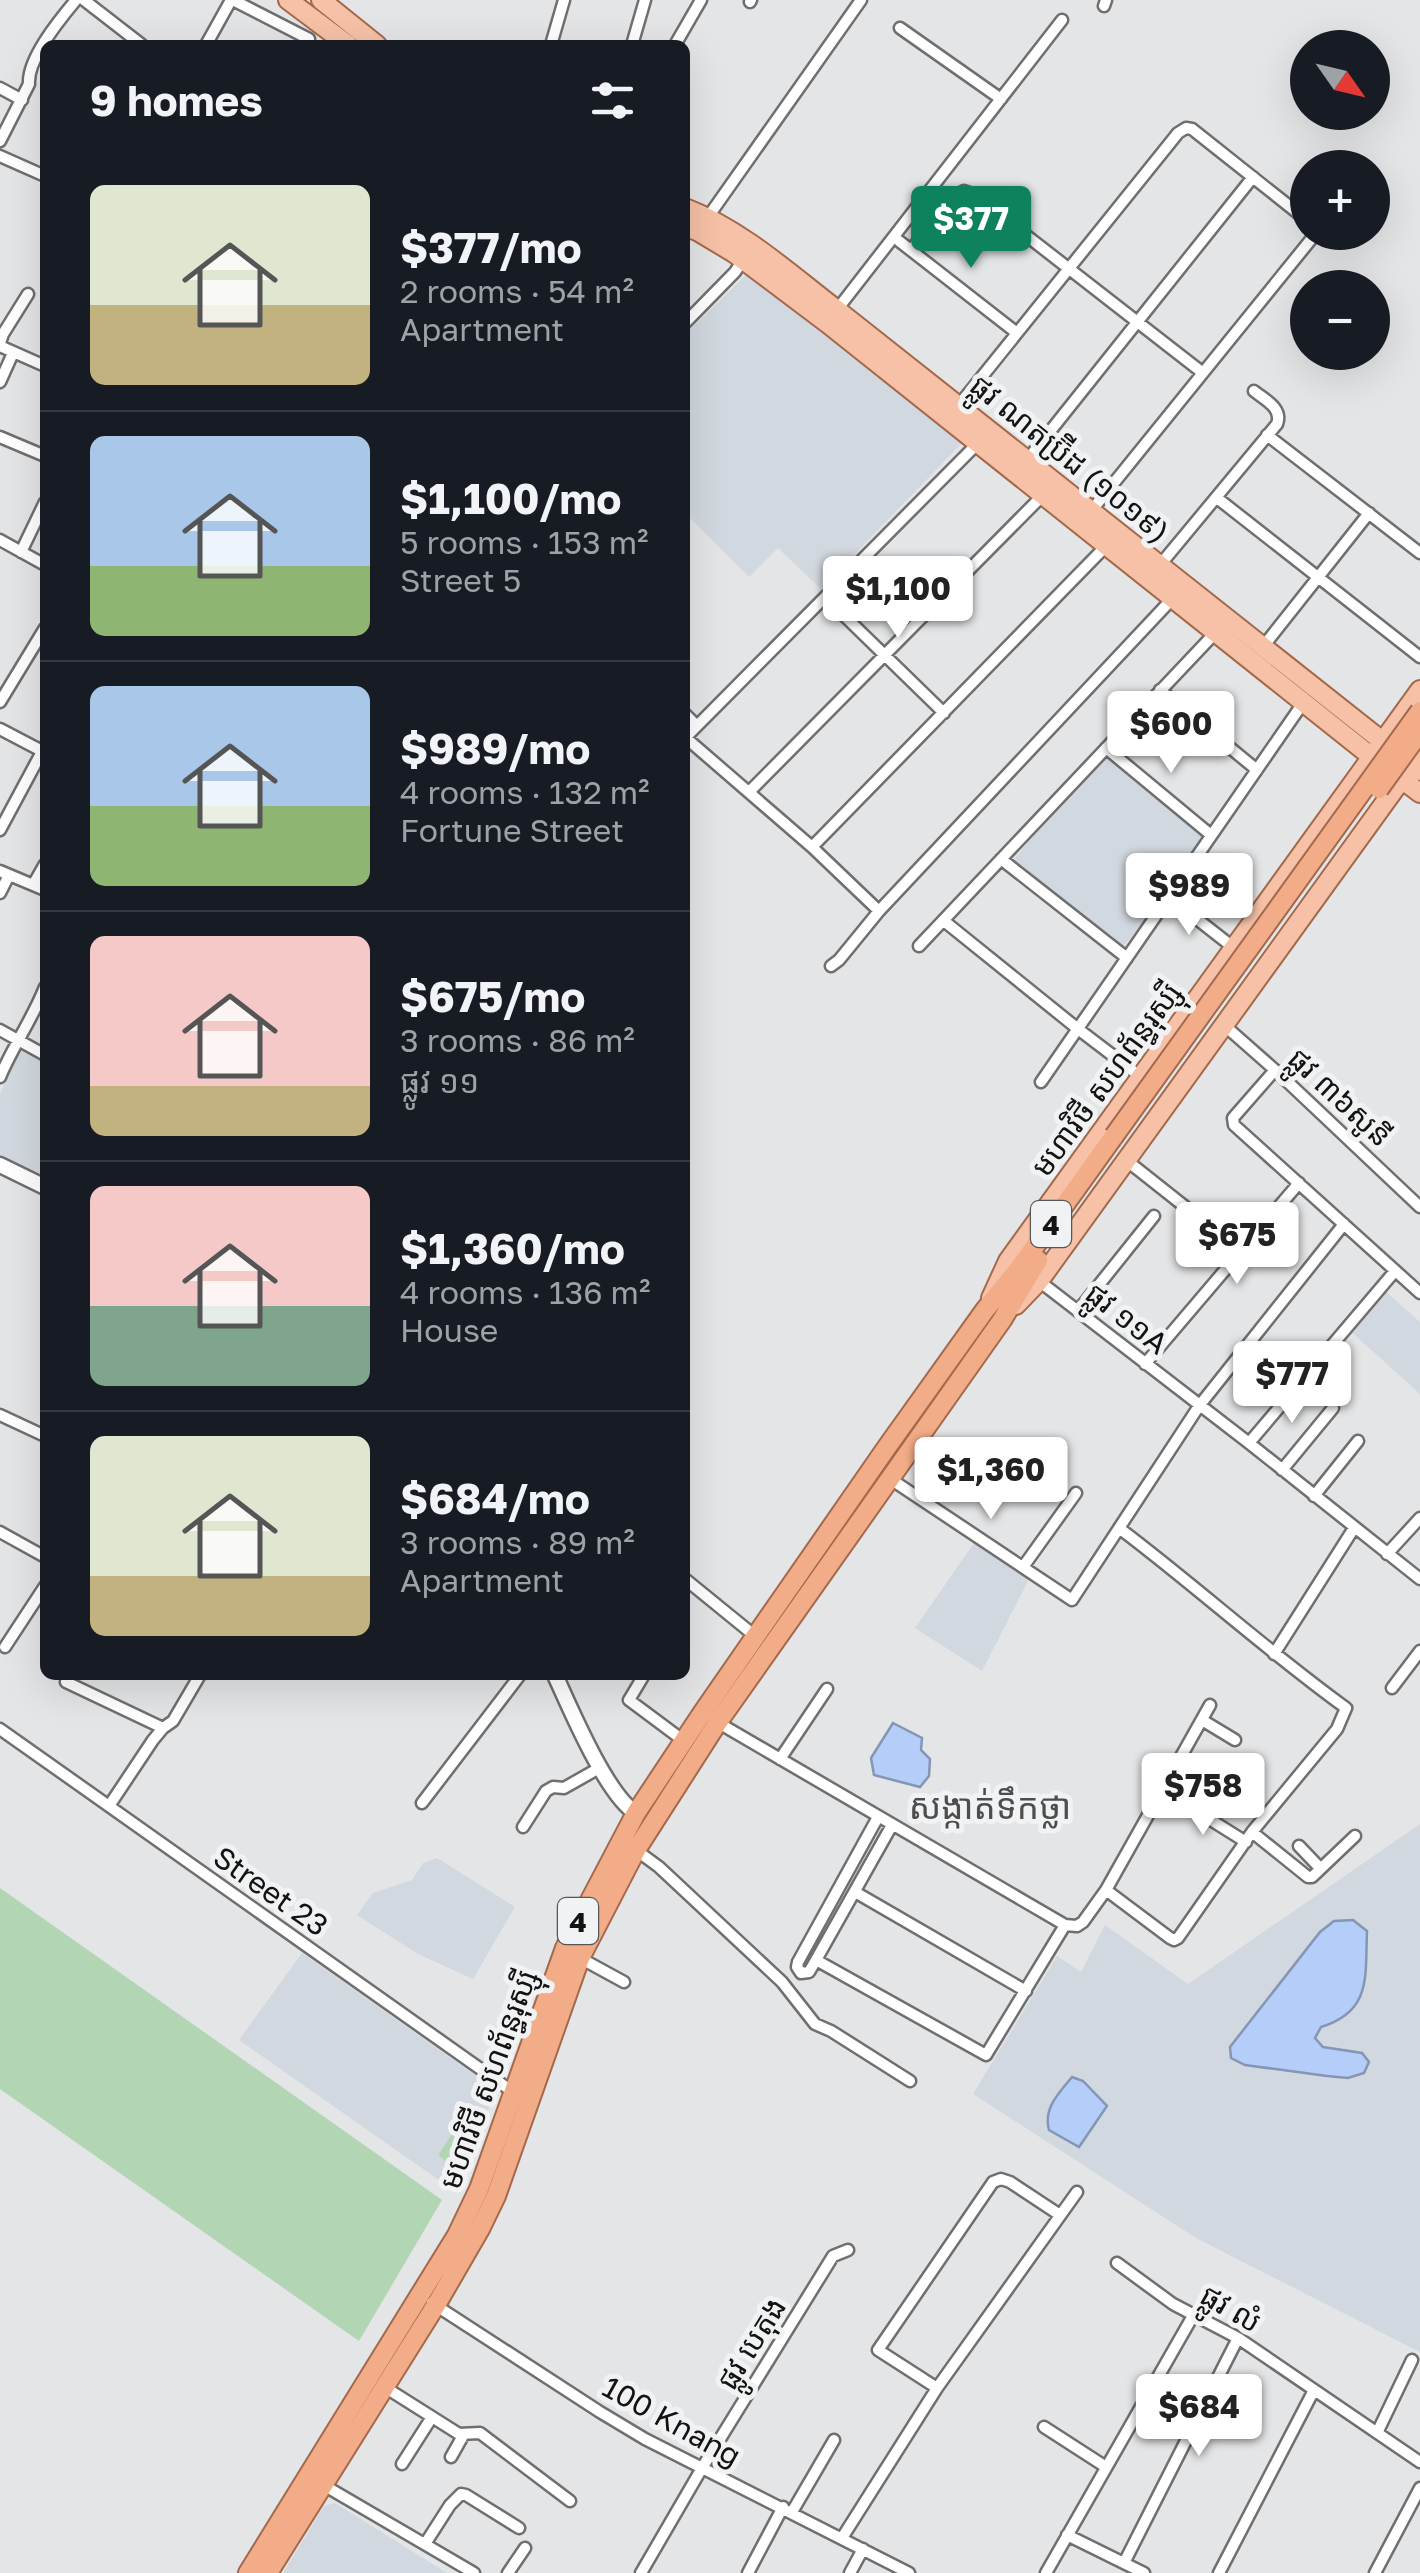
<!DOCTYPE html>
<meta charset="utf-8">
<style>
:root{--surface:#171b24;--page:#242831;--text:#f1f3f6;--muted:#9ea1a6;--line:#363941;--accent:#0e815f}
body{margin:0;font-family:"Golos Text","Noto Sans Khmer",sans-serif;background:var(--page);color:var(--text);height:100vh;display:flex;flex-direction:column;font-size:38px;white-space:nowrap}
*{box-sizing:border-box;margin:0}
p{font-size:32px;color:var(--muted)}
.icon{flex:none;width:55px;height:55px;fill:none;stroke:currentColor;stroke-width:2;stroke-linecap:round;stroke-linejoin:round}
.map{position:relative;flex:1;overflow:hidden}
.sheet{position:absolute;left:40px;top:40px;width:650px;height:1640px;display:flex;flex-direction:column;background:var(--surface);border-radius:15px;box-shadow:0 10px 40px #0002}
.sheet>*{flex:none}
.needle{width:65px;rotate:124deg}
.fabs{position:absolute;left:1290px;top:30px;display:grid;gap:20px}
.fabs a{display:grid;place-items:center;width:100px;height:100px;border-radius:50%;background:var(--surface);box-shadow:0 10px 40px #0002;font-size:50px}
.price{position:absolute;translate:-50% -85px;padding:0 22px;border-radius:10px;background:#fff;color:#222;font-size:32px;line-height:65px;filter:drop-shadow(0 2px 5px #0008)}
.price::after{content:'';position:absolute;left:50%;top:60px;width:30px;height:22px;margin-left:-15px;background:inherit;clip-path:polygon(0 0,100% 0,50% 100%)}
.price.on{background:var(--accent);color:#fff}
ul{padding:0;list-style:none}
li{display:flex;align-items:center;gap:30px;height:250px;padding:0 50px}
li+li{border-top:2px solid var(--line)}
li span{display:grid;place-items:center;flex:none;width:280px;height:200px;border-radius:15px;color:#555}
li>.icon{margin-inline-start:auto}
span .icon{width:120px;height:120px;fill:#fffc;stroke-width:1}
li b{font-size:42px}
h2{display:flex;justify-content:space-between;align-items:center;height:120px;padding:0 50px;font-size:42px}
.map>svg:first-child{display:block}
.built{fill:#d2d8df}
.green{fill:#b2d5b4}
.water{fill:#b5cef9;stroke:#8496b4;stroke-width:2.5}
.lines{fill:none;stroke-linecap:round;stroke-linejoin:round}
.minor-casing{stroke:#6f6f70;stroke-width:15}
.tertiary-casing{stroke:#6f6f70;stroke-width:19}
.primary-casing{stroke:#a3694c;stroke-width:22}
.trunk-casing{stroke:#a3694c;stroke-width:22}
.minor{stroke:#fff;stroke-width:10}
.tertiary{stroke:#fff;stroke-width:14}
.primary{stroke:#f6c1a6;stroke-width:18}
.trunk{stroke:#f3ac88;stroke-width:18}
.trunk-bridge-casing{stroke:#a3694c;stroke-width:22;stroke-linecap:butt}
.trunk-bridge{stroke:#f3ac88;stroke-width:18}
.labels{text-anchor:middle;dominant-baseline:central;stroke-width:10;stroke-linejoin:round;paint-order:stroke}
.shield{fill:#f1f2f3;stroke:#565656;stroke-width:2.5}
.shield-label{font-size:28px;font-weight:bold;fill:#131313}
.street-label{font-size:30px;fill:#131313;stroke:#f1f2f3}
.quarter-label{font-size:35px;fill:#4d4d4e;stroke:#f1f2f3}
</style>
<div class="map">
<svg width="1420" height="2573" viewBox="0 0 1420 2573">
<rect width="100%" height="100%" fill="#e4e5e6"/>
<path class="built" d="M747 274 963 442 821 589 778 548 749 577 685 513V334Z
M1109 745 1214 834 1114 958 1005 870Z
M23 1049 45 1059V1179L0 1159V1094L17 1053Z
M1383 1289 1420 1322V1394L1348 1329Z
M976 1540 1030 1577 982 1671 915 1628Z
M1420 1824V2352L1196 2238 973 2094 1057 1956 1081 1972 1105 1925 1188 1984Z
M437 1858 515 1907 473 1979 418 1954 357 1915 373 1893 412 1880 423 1863Z
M302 1953 496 2090 462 2177 453 2190 239 2040Z
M335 2503 447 2573H283L324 2506Z"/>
<path class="green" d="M0 1888 442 2200 359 2341 0 2089Z
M471 2112 483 2117 461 2172 439 2156V2154L463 2117Z"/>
<path class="water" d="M893 1723 922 1738 921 1750 930 1759 929 1776 920 1787 874 1775 871 1758Z
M1353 1920 1367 1931C1365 1977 1372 2011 1321 2027L1315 2038 1323 2047 1362 2053 1369 2062 1364 2073 1348 2078 1327 2076 1245 2065 1231 2058 1230 2047 1320 1932 1334 1921Z
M1072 2077 1083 2081 1107 2106 1079 2147 1049 2130C1043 2108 1059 2093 1072 2077Z"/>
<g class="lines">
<g class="minor-casing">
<path id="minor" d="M84 0 142 45
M233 0 309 39
M750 2 751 0
M1104 6 1106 0
M900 28 1001 99
M206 45 231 0
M551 45 564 0
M632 45 645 0
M675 45 701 0
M0 88 22 100
M0 141 29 84C27 59 60 19 76 0
M0 156 45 176
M708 217 861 0
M899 241 1017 333
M911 250 955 196 964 191 973 194 1203 373
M836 311 1062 20
M685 323 735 272 743 260
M0 343 3 334 28 294
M0 346 45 366
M0 382 13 353
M960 404 1178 133 1186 128 1192 129 1308 221
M1267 435 1420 553
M0 437 45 456
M1028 459 1253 177
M1217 498 1420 657
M1092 510 1317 232
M0 540 45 565
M21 552 45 502
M1160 565 1277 424C1283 408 1265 400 1254 391
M826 598 944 713
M1262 648 1369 513
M1160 690 1257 770
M0 702 45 628
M685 714 697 726
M0 729 42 751
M685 738 979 442
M686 738 812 847 879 911
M1106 748 1211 835
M749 792 1044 494
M0 830 45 746
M812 847 1107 545
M1001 859 1127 958
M0 871 45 890
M33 885 45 864
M0 893 9 875
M1169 897 1234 948
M944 921 1078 1029 1141 1077
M919 946 1216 632
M831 966 839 960 879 911 1173 598
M1224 1025 1275 1070 1420 1207
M0 1030 45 1055
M1275 1070 1233 1118 1234 1125 1420 1293
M0 1077C13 1046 33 1018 45 987
M1041 1082 1303 703
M1126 1160 1241 1251
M1039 1281 1249 1443 1420 1579
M1078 1311 1154 1216
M1145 1364 1299 1183
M0 1415 45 1436
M1249 1443 1395 1271
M1282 1470 1333 1408
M889 1478 1072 1600 1199 1406 1344 1224
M1314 1496 1358 1441
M0 1532 45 1557
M1387 1554 1420 1518
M1023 1567 1076 1493
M685 1579 755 1636
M5 1647 45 1586
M1274 1654 1354 1528
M644 1675 629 1700 684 1741
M66 1682 163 1728
M1392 1688 1420 1651
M1202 1720 1235 1740
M717 1722 1065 1925 1077 1926 1083 1922 1106 1890 1210 1705
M0 1729 513 2092
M780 1759 827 1689
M1163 1790 1246 1842
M422 1803 520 1675
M109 1806 153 1740 163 1728 173 1721 200 1675
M878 1817 798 1962 797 1967 801 1973 809 1972 816 1960 892 1825
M523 1827 546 1791 553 1787 564 1788 601 1767
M1252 1832 1308 1877H1312L1355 1836
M1299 1846 1320 1868
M636 1850 659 1867 782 1982 815 2024 831 2031 910 2081
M1106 1890 1170 1938 1174 1940 1178 1938 1252 1832 1337 1729 1346 1708C1267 1651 1196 1586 1119 1528
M855 1892 1026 1991
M580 1958 624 1982
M816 1960 986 2055 1065 1925
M1117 2263 1173 2304 1238 2338 1420 2462
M432 2303 600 2412 645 2439 909 2573
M383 2386 459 2434 480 2433 570 2501
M937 2388 878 2350 993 2182 1001 2179 1010 2182 1060 2215
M1044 2427 1106 2467
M1377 2433 1412 2360
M451 2457 464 2434
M402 2464 432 2417
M320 2483 474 2573
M792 2512 834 2440
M1067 2535 1144 2573
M842 2538 937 2388 1077 2192
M425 2544 450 2505 461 2494 466 2495 519 2528
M1124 2563 1238 2338
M508 2573 525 2548
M641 2573 702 2468 833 2256 848 2250
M748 2573 783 2507
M850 2573 863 2549
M1046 2573 1194 2314
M1219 2573 1314 2390
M1375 2573 1420 2488"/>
</g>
<g class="tertiary-casing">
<path id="tertiary" d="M0 1165 45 1187
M555 1675C570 1708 607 1796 636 1813"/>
</g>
<g class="primary-casing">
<path id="primary" d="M288 0 348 45
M321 0 377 45
M685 208C742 230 789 273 837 310L1420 771
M685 226 699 232 734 253 827 323 1372 757 1420 793
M991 1298 1008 1261 1420 690
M1016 1305 1039 1281 1420 754"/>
</g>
<g class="trunk-casing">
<path id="trunk" d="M248 2573 457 2235 479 2189 565 1948 636 1813 703 1712 887 1447 985 1310 1020 1267 1114 1136
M268 2573 436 2305 480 2229 496 2196 580 1958 636 1850 718 1722 1002 1320 1038 1260"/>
</g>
<use href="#minor" class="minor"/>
<use href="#tertiary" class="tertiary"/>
<use href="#primary" class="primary"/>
<use href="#trunk" class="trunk"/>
<g class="trunk-bridge-casing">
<path id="trunk-bridge" d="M1379 789 1420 732
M1114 1136 1420 711"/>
</g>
<use href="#trunk-bridge" class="trunk-bridge"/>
</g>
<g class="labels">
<g class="shield">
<rect x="1031" y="1201" width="40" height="46" rx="8"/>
<rect x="558" y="1898" width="40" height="46" rx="8"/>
</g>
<g class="shield-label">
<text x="1051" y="1224">4</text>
<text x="578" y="1921">4</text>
</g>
<g class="street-label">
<text transform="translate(1070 458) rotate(39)">ផ្លូវ ណតប្រ៊ីដ (១០១៩)</text>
<text transform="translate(1106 1079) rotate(-54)">មហាវិថី សហព័ន្ធរុស្ស៊ី</text>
<text transform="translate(1340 1097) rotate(43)">ផ្លូវ ៣៦សូនី</text>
<text transform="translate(1127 1318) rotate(38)">ផ្លូវ ១១A</text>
<text transform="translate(271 1891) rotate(35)">Street 23</text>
<text transform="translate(488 2079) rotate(-70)">មហាវិថី សហព័ន្ធរុស្ស៊ី</text>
<text transform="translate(1231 2308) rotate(30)">ផ្លូវ លំ</text>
<text transform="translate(751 2343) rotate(-58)">ផ្លូវ បេតុង</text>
<text transform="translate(672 2421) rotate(29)">100 Knang</text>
</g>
<g class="quarter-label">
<text x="990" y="1806">សង្កាត់ទឹកថ្លា</text>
</g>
</g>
</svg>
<div class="fabs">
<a><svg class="needle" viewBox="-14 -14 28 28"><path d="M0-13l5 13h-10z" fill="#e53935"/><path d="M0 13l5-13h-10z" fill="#9ea1a6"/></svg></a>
<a>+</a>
<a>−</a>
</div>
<b class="price on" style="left:971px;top:271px">$377</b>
<b class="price" style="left:898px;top:641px">$1,100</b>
<b class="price" style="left:1171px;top:776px">$600</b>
<b class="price" style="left:1189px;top:938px">$989</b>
<b class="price" style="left:1237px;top:1287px">$675</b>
<b class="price" style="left:1292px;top:1426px">$777</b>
<b class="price" style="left:991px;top:1522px">$1,360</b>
<b class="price" style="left:1203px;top:1838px">$758</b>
<b class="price" style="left:1199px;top:2459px">$684</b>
<section class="sheet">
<h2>9 homes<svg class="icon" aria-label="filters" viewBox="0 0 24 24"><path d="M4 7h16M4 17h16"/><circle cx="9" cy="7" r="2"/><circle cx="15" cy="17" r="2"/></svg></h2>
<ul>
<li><span style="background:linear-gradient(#dfe7d0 60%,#c2b280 0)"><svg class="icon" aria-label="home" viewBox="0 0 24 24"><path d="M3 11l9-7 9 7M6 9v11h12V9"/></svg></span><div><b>$377/mo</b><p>2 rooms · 54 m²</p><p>Apartment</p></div></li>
<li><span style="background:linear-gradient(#a9c7e8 65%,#8fb573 0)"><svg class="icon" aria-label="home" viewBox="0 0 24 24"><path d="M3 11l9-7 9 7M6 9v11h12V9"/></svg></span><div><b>$1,100/mo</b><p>5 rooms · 153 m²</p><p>Street 5</p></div></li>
<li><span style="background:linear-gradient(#a9c7e8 60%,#8fb573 0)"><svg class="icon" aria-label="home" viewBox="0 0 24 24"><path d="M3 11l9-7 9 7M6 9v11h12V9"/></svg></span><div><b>$989/mo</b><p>4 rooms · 132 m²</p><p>Fortune Street</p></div></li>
<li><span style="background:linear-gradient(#f6c9c9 75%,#c2b280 0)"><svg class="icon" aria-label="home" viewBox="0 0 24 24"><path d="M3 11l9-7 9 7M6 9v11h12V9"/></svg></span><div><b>$675/mo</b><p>3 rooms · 86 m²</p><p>ផ្លូវ ១១</p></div></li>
<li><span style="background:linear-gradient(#f6c9c9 60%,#7fa58c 0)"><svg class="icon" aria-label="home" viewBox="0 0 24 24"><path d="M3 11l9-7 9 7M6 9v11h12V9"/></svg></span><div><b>$1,360/mo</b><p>4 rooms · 136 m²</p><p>House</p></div></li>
<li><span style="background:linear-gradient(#dfe7d0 70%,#c2b280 0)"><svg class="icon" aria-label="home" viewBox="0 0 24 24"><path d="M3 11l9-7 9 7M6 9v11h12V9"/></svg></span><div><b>$684/mo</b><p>3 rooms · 89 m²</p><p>Apartment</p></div></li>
</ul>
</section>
</div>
